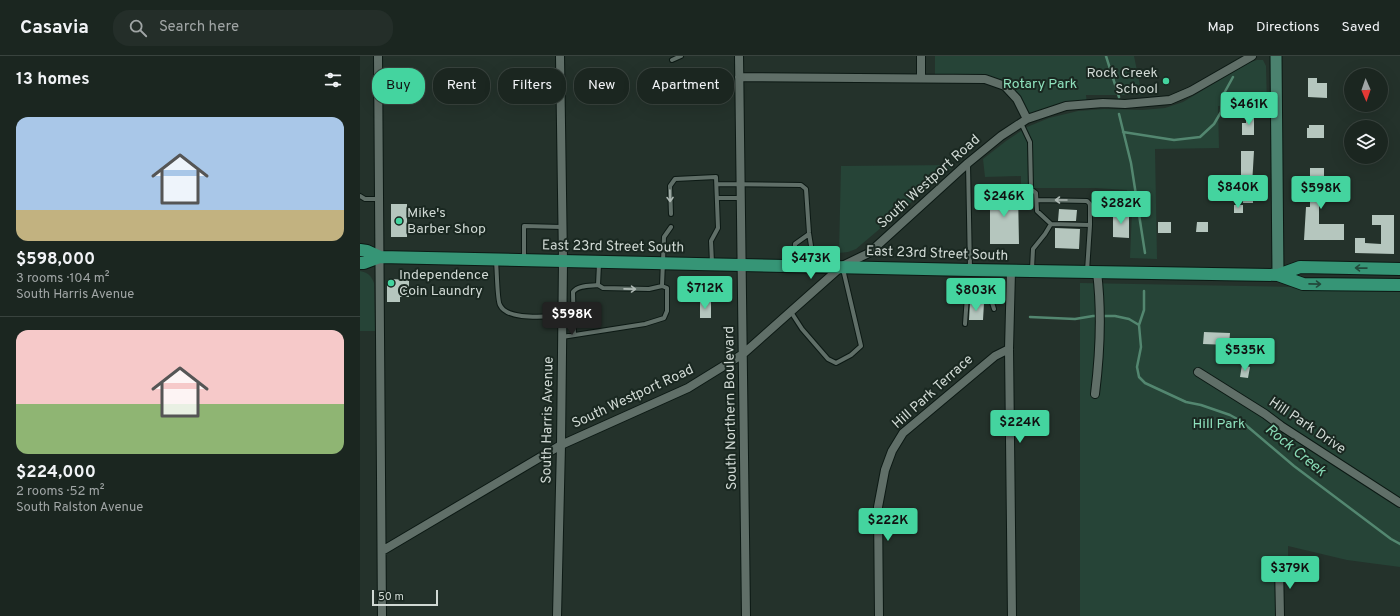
<!DOCTYPE html>
<meta charset="utf-8">
<style>
:root{--surface:#1b2620;--page:#242e29;--text:#f1f3f6;--muted:#a0a5a5;--line:#39433e;--accent:#44d49f}
body{margin:0;font-family:Overpass,sans-serif;background:var(--page);color:var(--text);height:100vh;display:flex;flex-direction:column;font-size:15px;white-space:nowrap}
*{box-sizing:border-box;margin:0}
p{font-size:13px;color:var(--muted)}
.icon{flex:none;width:22px;height:22px;fill:none;stroke:currentColor;stroke-width:2;stroke-linecap:round;stroke-linejoin:round}
.map{position:relative;flex:1;overflow:hidden}
.sheet{display:flex;flex-direction:column;background:var(--surface);width:360px}
.sheet>*{flex:none}
.guide{position:absolute;left:12px;top:12px;width:380px;height:36px;display:flex;gap:8px}
.needle{width:26px;rotate:178deg}
.controls{position:absolute;left:984px;top:12px;display:grid;gap:8px}
.controls a{display:grid;place-items:center;width:44px;height:44px;border-radius:50%;background:var(--surface);box-shadow:0 4px 16px #0002,0 0 0 1px var(--line);font-size:20px}
.scale{position:absolute;left:12px;bottom:10px;width:66px;box-sizing:border-box;padding-left:4px;border:2px solid #d0d9d4;border-top:0;font-size:11px;line-height:14px;white-space:nowrap;color:#d0d9d4;-webkit-text-stroke:3px #1a2821;paint-order:stroke}
.price{position:absolute;translate:-50% -34px;padding:0 9px;border-radius:4px;background:var(--accent);color:#111;font-size:13px;line-height:26px;filter:drop-shadow(0 1px 2px #0008)}
.price::after{content:'';position:absolute;left:50%;top:24px;width:12px;height:9px;margin-left:-6px;background:inherit;clip-path:polygon(0 0,100% 0,50% 100%)}
.price.current{background:#222;color:#fff}
ul{padding:0;list-style:none}
li{display:grid;align-content:center;gap:8px;height:212px;padding:0 16px}
li+li{border-top:1px solid var(--line)}
li span{display:grid;place-items:center;height:124px;border-radius:12px;color:#555}
li>.icon{margin-inline-start:auto}
span .icon{width:72px;height:72px;fill:#fffc;stroke-width:1}
li b{font-size:17px}
h2{display:flex;justify-content:space-between;align-items:center;height:48px;padding:0 16px;font-size:17px}
.tag{padding:0 14px;border-radius:16px;background:var(--surface);box-shadow:0 4px 16px #0002,0 0 0 1px var(--line);font-size:14px;line-height:36px}
.tag.current{background:var(--accent);color:#111}
header{display:flex;align-items:center;gap:24px;box-sizing:border-box;height:56px;padding:0 20px;background:var(--surface);border-bottom:1px solid var(--line)}
header strong{font-size:19px}
nav{display:flex;gap:22px;margin-inline-start:auto;font-size:14px}
.search{width:280px;height:36px;background:var(--page);display:flex;align-items:center;gap:10px;box-sizing:border-box;padding:0 14px;border-radius:16px;color:var(--muted);font-size:15px}
main{display:flex;flex:1;min-height:0}
.map>svg:first-child{display:block}
.green{fill:#264437}
.lines{fill:none;stroke-linecap:round;stroke-linejoin:round}
.stream{stroke:#538770;stroke-width:2.5}
.building{fill:#b5c6be}
.lane-casing{stroke:#0c1914;stroke-width:6}
.street-casing{stroke:#0c1914;stroke-width:10}
.secondary-casing{stroke:#0c1914;stroke-width:13}
.primary-casing{stroke:#0c1914;stroke-width:14}
.lane{stroke:#606f68;stroke-width:4}
.street{stroke:#606f68;stroke-width:8}
.secondary{stroke:#4b826f;stroke-width:11}
.primary{stroke:#369576;stroke-width:12}
.oneway{stroke:#aeb9b4}
.oneway2{stroke:#22493b}
.poi-dot{fill:#44d49f;stroke:#1a2821;stroke-width:1.5}
.labels{text-anchor:middle;dominant-baseline:central;stroke-width:4;stroke-linejoin:round;paint-order:stroke}
.poi-label{font-size:14px;fill:#d0d9d4;stroke:#1a2821;text-anchor:start}
.park-label{font-size:14px;fill:#8fe1bd;stroke:#1a2821}
.street-label{font-size:14px;fill:#d0d9d4;stroke:#1a2821}
.water-label{font-size:15px;font-style:italic;fill:#88dab5;stroke:#1a2821}
</style>
<header>
<strong>Casavia</strong>
<div class="search"><svg class="icon" aria-label="search" viewBox="0 0 24 24"><circle cx="10" cy="10" r="6"/><path d="M15 15l6 6"/></svg>Search here</div>
<nav><a>Map</a><a>Directions</a><a>Saved</a></nav>
</header>
<main>
<section class="sheet">
<h2>13 homes<svg class="icon" aria-label="filters" viewBox="0 0 24 24"><path d="M4 7h16M4 17h16"/><circle cx="9" cy="7" r="2"/><circle cx="15" cy="17" r="2"/></svg></h2>
<ul>
<li><span style="background:linear-gradient(#a9c7e8 75%,#c2b280 0)"><svg class="icon" aria-label="home" viewBox="0 0 24 24"><path d="M3 11l9-7 9 7M6 9v11h12V9"/></svg></span><div><b>$598,000</b><p>3 rooms · 104 m²</p><p>South Harris Avenue</p></div></li>
<li><span style="background:linear-gradient(#f6c9c9 60%,#8fb573 0)"><svg class="icon" aria-label="home" viewBox="0 0 24 24"><path d="M3 11l9-7 9 7M6 9v11h12V9"/></svg></span><div><b>$224,000</b><p>2 rooms · 52 m²</p><p>South Ralston Avenue</p></div></li>
</ul>
</section>
<div class="map">
<svg width="1040" height="560" viewBox="0 0 1040 560">
<rect width="100%" height="100%" fill="#24322b"/>
<path class="green" d="M575 0H774L782 39H726L727 48 667 63 644 30 625 23 575 22Z
M897 4H903L906 10 907 49 858 50 859 92 795 93 797 203 770 202 772 155 767 134 735 132H661V120L625 121 623 103 646 85 667 71 689 62 718 55 744 53 782 54 805 52 823 46 890 6Z
M595 109 496 193 488 196 479 197 481 110Z
M0 215C8 217 11 219 14 227L15 275H0Z
M720 227 1040 233V511L987 504 928 490V502L916 503V560H720Z"/>
<g class="lines">
<path class="stream" d="M746 0 759 41
M759 58 771 107 785 197
M763 76 814 84 840 81 854 68 861 56 862 41 873 21
M784 235V254L779 269 781 291 777 311 779 321 785 327 813 340 826 346 841 349 870 359 881 365 934 410 1031 483 1040 488
M670 261 715 263 733 260H755L769 263 779 269"/>
</g>
<path class="building" d="M948 22H957V27H967V42L948 41Z
M886 59H894V79H882V67H886Z
M949 69H964V82H947V72H949Z
M881 95H894L892 129H893V147H883V120H881Z
M950 112H964V128H980V137H968V145H959V168H984V184H944L946 151H950Z
M630 136H658L659 188H630Z
M31 148H47V181H31Z
M874 149H883V157H874Z
M699 153 717 154 716 165H698Z
M753 157H769V182L753 181Z
M1012 159H1034V198L995 197V182H1005V187L1021 188V169H1012Z
M798 166H811V177H798Z
M837 166H848V176H836Z
M695 172 720 173 719 193 695 192Z
M31 223 49 224V241H40V246H27V225L31 224Z
M340 245 351 246V262H340Z
M610 247H624L623 264H609Z
M844 276 870 277 869 289 843 288Z
M882 309 890 311 888 322 880 321Z"/>
<g class="lines">
<g class="lane-casing">
<path id="lane" d="M312 4 321 0
M661 67 670 86 671 133 676 137 677 155 691 168
M608 108 610 213
M357 128 441 129 446 133 449 177 454 209
M0 140 5 143H19
M357 142H381
M677 144 727 145 730 148V169
M311 158 310 130 315 123 356 121 358 172 351 185 352 207
M164 203V170L202 171
M136 206C137 213 137 245 140 249 147 265 187 260 202 260
M434 208 435 188 449 178
M672 213 673 193 685 178 691 168 730 169 727 215
M238 229 243 232 289 233 302 230
M600 235H614
M431 256 442 273 468 303 476 307 491 299 501 290 483 213
M605 268 607 240 614 235H623L630 240 634 253
M214 279 213 236C218 229 230 230 238 229L239 208
M202 281 285 268 304 262 307 255V232L302 230 304 181 311 171"/>
</g>
<g class="street-casing">
<path id="street" d="M18 0 22 560
M379 0 386 560
M379 21 625 23 645 30 657 43 667 63
M561 22V0
M651 215 649 293 652 560
M838 316 905 358 921 370 1040 447
M735 338C740 298 742 257 737 216
M22 495 201 389 328 332 383 298 482 210 509 197 608 107 641 80 667 63 706 50 743 47 765 48 810 44 831 35 892 0
M919 508 920 560
M197 560 201 389 203 205 200 0
M519 560 518 451 525 414 532 395 543 377 635 300 649 293"/>
</g>
<g class="secondary-casing">
<path id="secondary" d="M916 0 918 219"/>
</g>
<g class="primary-casing">
<path id="primary" d="M0 194 7 195 20 201
M0 207H4L20 201 610 214 918 219 943 228 1040 229
M918 219 940 211 1040 213"/>
</g>
<use href="#lane" class="lane"/>
<use href="#street" class="street"/>
<use href="#secondary" class="secondary"/>
<use href="#primary" class="primary"/>
</g>
<defs><path id="oneway-shaft" d="M-6 0H5M1.5-3L5.5 0L1.5 3" fill="none" stroke-width="1.6" stroke-linecap="round" stroke-linejoin="round"/></defs>
<g class="oneway">
<use href="#oneway-shaft" transform="translate(310 140) rotate(89)"/>
<use href="#oneway-shaft" transform="translate(701 144) rotate(-180)"/>
<use href="#oneway-shaft" transform="translate(270 233) rotate(1)"/>
</g>
<g class="oneway2">
<use href="#oneway-shaft" transform="translate(1001 212) rotate(-179)"/>
<use href="#oneway-shaft" transform="translate(955 228) rotate(1)"/>
</g>
<g class="poi-dot">
<circle cx="806" cy="25" r="4"/>
<circle cx="39" cy="165" r="4"/>
<circle cx="31" cy="227" r="4"/>
</g>
<g class="labels">
<g class="poi-label">
<text x="798" y="17" text-anchor="end">Rock Creek<tspan x="798" dy="16">School</tspan></text>
<text x="47" y="157">Mike's<tspan x="47" dy="16">Barber Shop</tspan></text>
<text x="39" y="219">Independence<tspan x="39" dy="16">Coin Laundry</tspan></text>
</g>
<g class="park-label">
<text x="680" y="28">Rotary Park</text>
<text x="859" y="368">Hill Park</text>
</g>
<g class="street-label">
<text transform="translate(569 126) rotate(-42)">South Westport Road</text>
<text transform="translate(253 191) rotate(1)">East 23rd Street South</text>
<text transform="translate(577 198) rotate(2)">East 23rd Street South</text>
<text transform="translate(573 336) rotate(-42)">Hill Park Terrace</text>
<text transform="translate(273 341) rotate(-25)">South Westport Road</text>
<text transform="translate(371 352) rotate(-91)">South Northern Boulevard</text>
<text transform="translate(188 364) rotate(-89)">South Harris Avenue</text>
<text transform="translate(947 370) rotate(34)">Hill Park Drive</text>
</g>
<g class="water-label">
<text transform="translate(935 395) rotate(39)">Rock Creek</text>
</g>
</g>
</svg>
<div class="controls">
<a><svg class="needle" viewBox="-14 -14 28 28"><path d="M0-13l5 13h-10z" fill="#e53935"/><path d="M0 13l5-13h-10z" fill="#a0a5a5"/></svg></a>
<a><svg class="icon" aria-label="layers" viewBox="0 0 24 24"><path d="M12 4l9 5-9 5-9-5zM3 14l9 5 9-5"/></svg></a>
</div>
<div class="scale">50 m</div>
<b class="price" style="left:889px;top:70px">$461K</b>
<b class="price" style="left:878px;top:153px">$840K</b>
<b class="price" style="left:961px;top:154px">$598K</b>
<b class="price" style="left:644px;top:162px">$246K</b>
<b class="price" style="left:761px;top:169px">$282K</b>
<b class="price" style="left:451px;top:224px">$473K</b>
<b class="price" style="left:345px;top:254px">$712K</b>
<b class="price" style="left:616px;top:256px">$803K</b>
<b class="price current" style="left:212px;top:280px">$598K</b>
<b class="price" style="left:885px;top:316px">$535K</b>
<b class="price" style="left:660px;top:388px">$224K</b>
<b class="price" style="left:528px;top:486px">$222K</b>
<b class="price" style="left:930px;top:534px">$379K</b>
<div class="guide">
<a class="tag current">Buy</a>
<a class="tag">Rent</a>
<a class="tag">Filters</a>
<a class="tag">New</a>
<a class="tag">Apartment</a>
</div>
</div>
</main>
